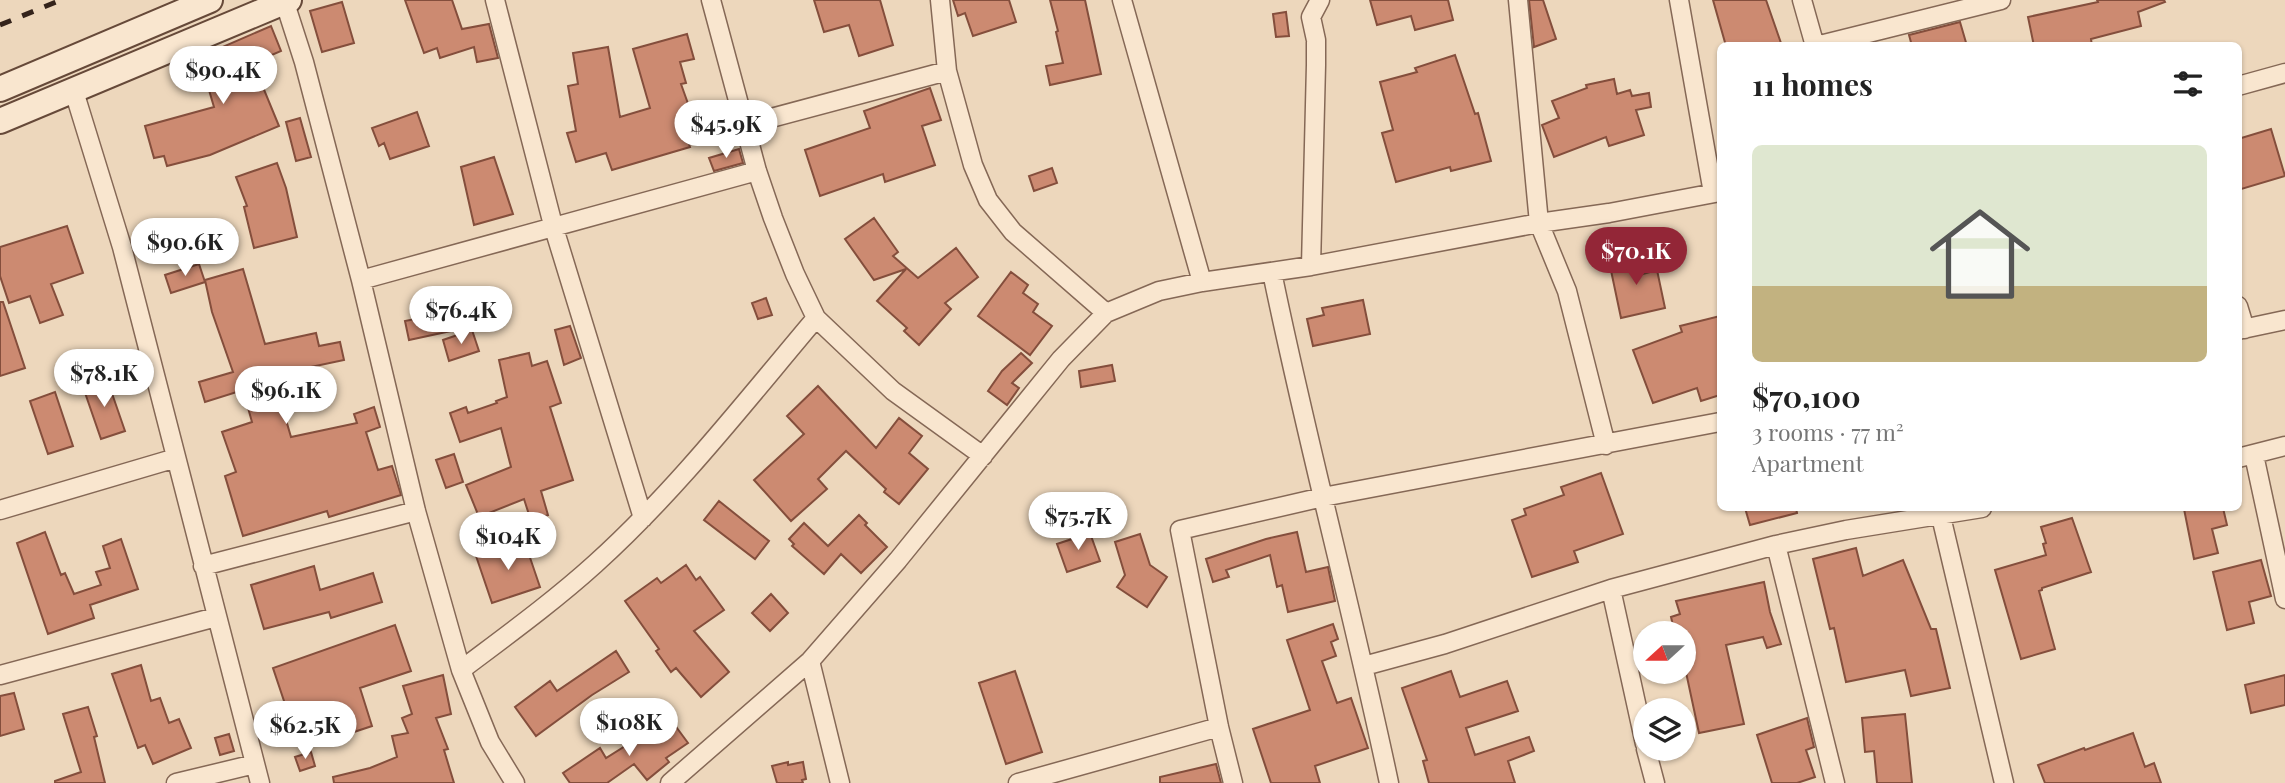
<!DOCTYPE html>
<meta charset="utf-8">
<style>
:root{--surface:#fff;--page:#f2f2f2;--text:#222;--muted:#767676;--accent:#932637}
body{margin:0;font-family:"Playfair Display",serif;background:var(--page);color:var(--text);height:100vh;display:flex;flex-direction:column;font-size:26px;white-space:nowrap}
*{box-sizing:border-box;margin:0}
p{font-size:23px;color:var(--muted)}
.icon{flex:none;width:38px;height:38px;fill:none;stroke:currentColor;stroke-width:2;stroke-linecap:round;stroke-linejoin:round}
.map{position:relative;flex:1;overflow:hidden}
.sheet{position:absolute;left:1717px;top:42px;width:525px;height:469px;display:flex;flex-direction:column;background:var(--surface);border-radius:10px;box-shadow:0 2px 5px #0004}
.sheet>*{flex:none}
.needle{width:46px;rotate:249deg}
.tools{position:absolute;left:1633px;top:621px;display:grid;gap:14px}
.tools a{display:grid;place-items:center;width:63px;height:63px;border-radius:50%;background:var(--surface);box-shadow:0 2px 5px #0004;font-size:35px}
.price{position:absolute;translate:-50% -60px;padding:0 16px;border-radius:24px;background:#fff;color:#222;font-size:23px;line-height:46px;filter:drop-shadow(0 2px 4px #0008)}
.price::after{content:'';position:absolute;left:50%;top:42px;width:21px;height:16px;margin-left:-10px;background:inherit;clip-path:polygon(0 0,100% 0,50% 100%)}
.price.selected{background:var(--accent);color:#fff}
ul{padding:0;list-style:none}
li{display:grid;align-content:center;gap:14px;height:371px;padding:0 35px}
li span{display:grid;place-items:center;height:217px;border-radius:10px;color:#555}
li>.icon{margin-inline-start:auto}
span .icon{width:126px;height:126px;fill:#fffc;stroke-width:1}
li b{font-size:30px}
h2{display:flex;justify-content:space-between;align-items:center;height:84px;padding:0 35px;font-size:30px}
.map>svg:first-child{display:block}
.building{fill:#cc8a71;stroke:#844e3c;stroke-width:2}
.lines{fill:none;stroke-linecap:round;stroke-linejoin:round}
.minor-casing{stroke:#856856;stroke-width:21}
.secondary-casing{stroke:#664939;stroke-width:28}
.minor{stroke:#f9e6cf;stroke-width:18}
.secondary{stroke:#f9e6cf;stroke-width:24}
.rail{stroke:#34231b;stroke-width:5;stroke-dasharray:12 12;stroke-linecap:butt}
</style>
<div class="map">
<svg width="2285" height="783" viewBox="0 0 2285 783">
<rect width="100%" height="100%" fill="#edd7bc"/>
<path class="building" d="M405 0H452L462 29 489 24 498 58 477 62 474 47 440 58 437 48 424 53Z
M814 0H880L893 45 859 56 849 25 824 32Z
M953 0H1009L1016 22 973 36 965 13 958 16Z
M1050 0H1085L1101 74 1050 85 1046 66 1063 63 1056 32 1058 31Z
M1370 0H1448L1453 20 1415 30 1411 16 1377 25Z
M1529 0H1543L1556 39 1534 47Z
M1713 0H1766L1782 46H1726Z
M2097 0H2164L2165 2 2138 12 2141 26 2091 39 2092 46H2034L2028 17 2098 2Z
M342 2 354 43 322 52 310 11Z
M1286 12 1289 36 1276 37 1273 14Z
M1960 22 1967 46H1912L1909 35Z
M271 26 281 51 253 63 279 126 210 155 167 166 164 156 154 158 145 126 214 107 209 90 225 84 211 52Z
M687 34 694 59 680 62 686 83 681 84 696 126 684 130 690 147 612 170 606 153 576 162 567 133 576 131 568 86 578 84 573 53 608 47 620 117 650 108 633 49Z
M1455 55 1475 114 1478 113 1491 161 1451 171 1450 167 1396 182 1382 133 1393 130 1380 82 1417 72 1415 68Z
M1614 79 1617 94 1630 90 1632 96 1649 93 1651 107 1636 110 1644 135 1609 146 1606 137 1554 157 1542 125 1559 118 1552 101 1587 88 1586 85Z
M930 88 941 120 922 126 935 165 885 182 883 174 820 196 805 150 870 128 864 111Z
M417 112 429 146 390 159 384 143 379 146 372 128Z
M300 118 311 157 296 161 286 122Z
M2271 129 2285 176 2238 190V139Z
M739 149 743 163 714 171 709 158Z
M494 157 513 214 474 225 461 167Z
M277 163 286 188 297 237 254 248 244 207 247 206 236 177Z
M1052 168 1057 183 1034 191 1029 176Z
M874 218 898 252 893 256 918 278 956 248 978 277 945 303 951 309 919 345 904 331 907 328 877 301 906 269 874 280 845 239Z
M67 226 83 273 51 284 63 315 40 323 30 296 9 303 0 276V247Z
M1638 254 1643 274 1657 270 1665 308 1621 318 1609 261Z
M199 264 205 282 171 293 165 275Z
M243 269 265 344 316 333 319 346 340 342 344 360 273 375 291 437 357 423 354 414 374 407 380 427 366 432 378 470 392 466 401 495 329 517 327 511 243 536 225 476 236 472 222 432 252 422 243 390 205 402 199 382 233 372 212 312 205 280Z
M1011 272 1028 285 1023 293 1038 304 1033 312 1052 326 1030 355 978 316Z
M766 298 772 315 758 319 752 303Z
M1363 300 1370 334 1313 346 1307 319 1324 315 1322 308Z
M0 302H3L25 368 0 376Z
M445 313 451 331 409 340 405 321Z
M1720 316V395L1701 401 1697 388 1653 403 1633 350 1682 332 1680 326Z
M570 326 581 358 564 365 555 330Z
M472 330 479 351 449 361 443 340Z
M529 353 532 366 547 361 561 403 550 407 573 480 541 491 548 515 531 521 524 499 479 517 466 485 511 467 501 428 460 442 450 413 466 407 468 413 497 403 496 401 507 397 499 360Z
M1021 353 1032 363 1012 383 1019 388 1007 405 988 391 1002 371Z
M1112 365 1115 381 1081 387 1079 371Z
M107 379 125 431 101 439 83 387Z
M818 386 876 448 899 418 922 436 909 453 928 469 899 504 884 492 886 489 846 451 818 479 827 489 791 521 754 480 804 434 787 416Z
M55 392 73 446 48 454 30 401Z
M454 454 463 482 446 488 436 460Z
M1601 473 1623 534 1574 551 1578 562 1532 577 1512 520 1526 515 1524 509 1564 495 1561 487Z
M719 501 769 541 755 559 704 520Z
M1745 508H1796L1797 513 1750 525Z
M2201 508H2223L2227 525 2212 529 2218 553 2194 559 2184 509Z
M859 515 867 523 865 525 887 547 861 573 841 554 824 574 792 546 794 544 789 539 804 523 828 546Z
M2072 518 2091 572 2042 588V590L2039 591 2055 649 2021 659 1995 570 2046 555 2043 544 2046 543 2041 527Z
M45 532 61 575 65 573 74 594 101 585 96 572 110 568 103 546 121 539 138 589 90 605 94 618 48 634 17 543Z
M1297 532 1306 572 1328 567 1335 601 1288 612 1282 585 1277 587 1270 555 1226 570 1229 577 1213 582 1206 559 1266 539Z
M1090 533 1100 561 1067 572 1057 544Z
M1140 534 1150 565 1167 577 1147 607 1117 587 1125 575 1115 542Z
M524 540 540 587 492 603 476 556Z
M1856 548 1863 576 1903 560 1931 629H1936L1950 688 1911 696 1905 670 1846 682 1834 628 1830 629 1813 559Z
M2261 560 2271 596 2249 602 2254 623 2227 630 2213 572Z
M686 565 696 580 700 577 724 610 694 631 729 672 701 697 676 668 671 672 656 651 659 649 625 601 657 578 661 583Z
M314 566 320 590 373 573 382 602 331 618 329 612 264 629 251 585Z
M1764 582 1770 612 1781 644 1767 648 1763 637 1726 645 1744 724 1699 733 1684 663V634H1675L1671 617 1680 614 1676 601Z
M771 594 788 613 770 631 752 613Z
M1333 624 1338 639 1331 642 1336 656 1322 661 1337 703 1351 698 1368 748 1315 766 1320 783H1271L1253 729 1310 710 1287 640Z
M395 625 411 671 360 688 372 726 327 741 317 713 289 723 283 705 285 704 273 668Z
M616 651 629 672 592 695 536 736 515 707 550 681 557 691Z
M141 665 151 701 160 698 169 723 179 719 191 748 153 764 145 745 138 748 112 674Z
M1015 671 1042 752 1006 764 979 683Z
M1451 671 1460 697 1507 681 1518 711 1466 728 1475 755 1529 737 1534 751 1508 761 1515 783H1429L1423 761 1427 760 1402 688Z
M443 675 451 714 436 718 448 749 444 750 454 783H334L333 777 370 768 397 757 392 736 408 733 402 718 412 714 403 686Z
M2285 675V705L2251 713 2245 685Z
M14 693 24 729 0 736V696Z
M88 707 97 736 94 737 105 783H55V781L81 772 63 714Z
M1905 714 1912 783H1877L1874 751 1865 752 1862 718Z
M1807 718 1814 747 1806 750 1815 777 1797 783H1772L1757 735Z
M674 724 688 743 666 758 669 762 647 780 634 764 607 783H570L563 773 600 748 606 758 649 731 654 738Z
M2133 733 2145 767 2154 763 2161 783H2045L2038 765 2084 748 2085 750Z
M229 734 234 751 220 755 215 738Z
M311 752 315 766 300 771 295 757Z
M788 762V765L803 762 806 779 802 780 803 783H777L772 766Z
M1216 764 1221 783H1160V777Z"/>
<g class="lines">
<g class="minor-casing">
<path id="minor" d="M284 0 304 62 361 280 416 511 461 670 490 742 515 783
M495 0 553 225 643 518
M711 0 757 171 773 218 795 274 816 318 893 391 983 456
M940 0 947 71 973 165 988 200 1013 232 1106 313
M1122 0 1202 282
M1518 0 1539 223 1567 291 1606 445
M1679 0 1713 193
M1802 0 1815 46
M1816 46 2001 0
M2238 86 2285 73
M73 88 122 247 260 783
M745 125 947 71
M1311 266 1316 65V40L1311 17 1320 0
M1272 272C1307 443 1353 612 1389 783
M361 280 757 171
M2238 306 2245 329
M2238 330 2285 320
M2254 455 2285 599
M2238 458 2285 446
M1939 508 2004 783
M0 510 176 458
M1776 545 1835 783
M203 566 416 511
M1611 589 1645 744
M810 661 840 783
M1364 666 1445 644 1611 589 1776 545 1846 530 1982 508
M461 670C506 636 553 602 595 564 676 491 745 402 816 318
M0 675 216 617
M1646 749 1655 783
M176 783 255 764
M670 783 810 661 898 560 1061 359 1106 313 1159 291 1202 282 1311 266 1539 223 1609 213 1720 192
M1018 783 1219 727
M1233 783 1219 727 1180 530 1323 497 1720 422"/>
</g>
<g class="secondary-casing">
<path id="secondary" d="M0 89 210 0
M0 121 289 0"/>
</g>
<use href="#minor" class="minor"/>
<use href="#secondary" class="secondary"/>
<path class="rail" d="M0 25 61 0"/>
</g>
</svg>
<div class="tools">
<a><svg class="needle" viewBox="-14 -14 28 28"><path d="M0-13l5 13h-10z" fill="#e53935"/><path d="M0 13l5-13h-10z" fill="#767676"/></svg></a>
<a><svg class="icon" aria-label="layers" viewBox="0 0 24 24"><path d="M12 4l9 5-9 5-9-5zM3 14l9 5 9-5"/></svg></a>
</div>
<b class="price" style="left:223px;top:106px">$90.4K</b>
<b class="price" style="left:726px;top:160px">$45.9K</b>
<b class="price" style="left:185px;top:278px">$90.6K</b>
<b class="price selected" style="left:1636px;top:287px">$70.1K</b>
<b class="price" style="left:461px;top:346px">$76.4K</b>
<b class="price" style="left:104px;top:409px">$78.1K</b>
<b class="price" style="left:286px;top:426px">$96.1K</b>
<b class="price" style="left:1078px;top:552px">$75.7K</b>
<b class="price" style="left:508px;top:572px">$104K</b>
<b class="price" style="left:629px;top:758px">$108K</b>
<b class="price" style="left:305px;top:761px">$62.5K</b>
<section class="sheet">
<h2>11 homes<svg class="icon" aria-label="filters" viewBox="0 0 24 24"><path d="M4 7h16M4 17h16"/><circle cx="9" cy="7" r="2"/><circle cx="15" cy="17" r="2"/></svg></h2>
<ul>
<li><span style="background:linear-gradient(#dfe7d0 65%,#c2b280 0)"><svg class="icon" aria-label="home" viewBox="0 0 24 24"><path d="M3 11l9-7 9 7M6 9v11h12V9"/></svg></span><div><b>$70,100</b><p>3 rooms · 77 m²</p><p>Apartment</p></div></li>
</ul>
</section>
</div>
